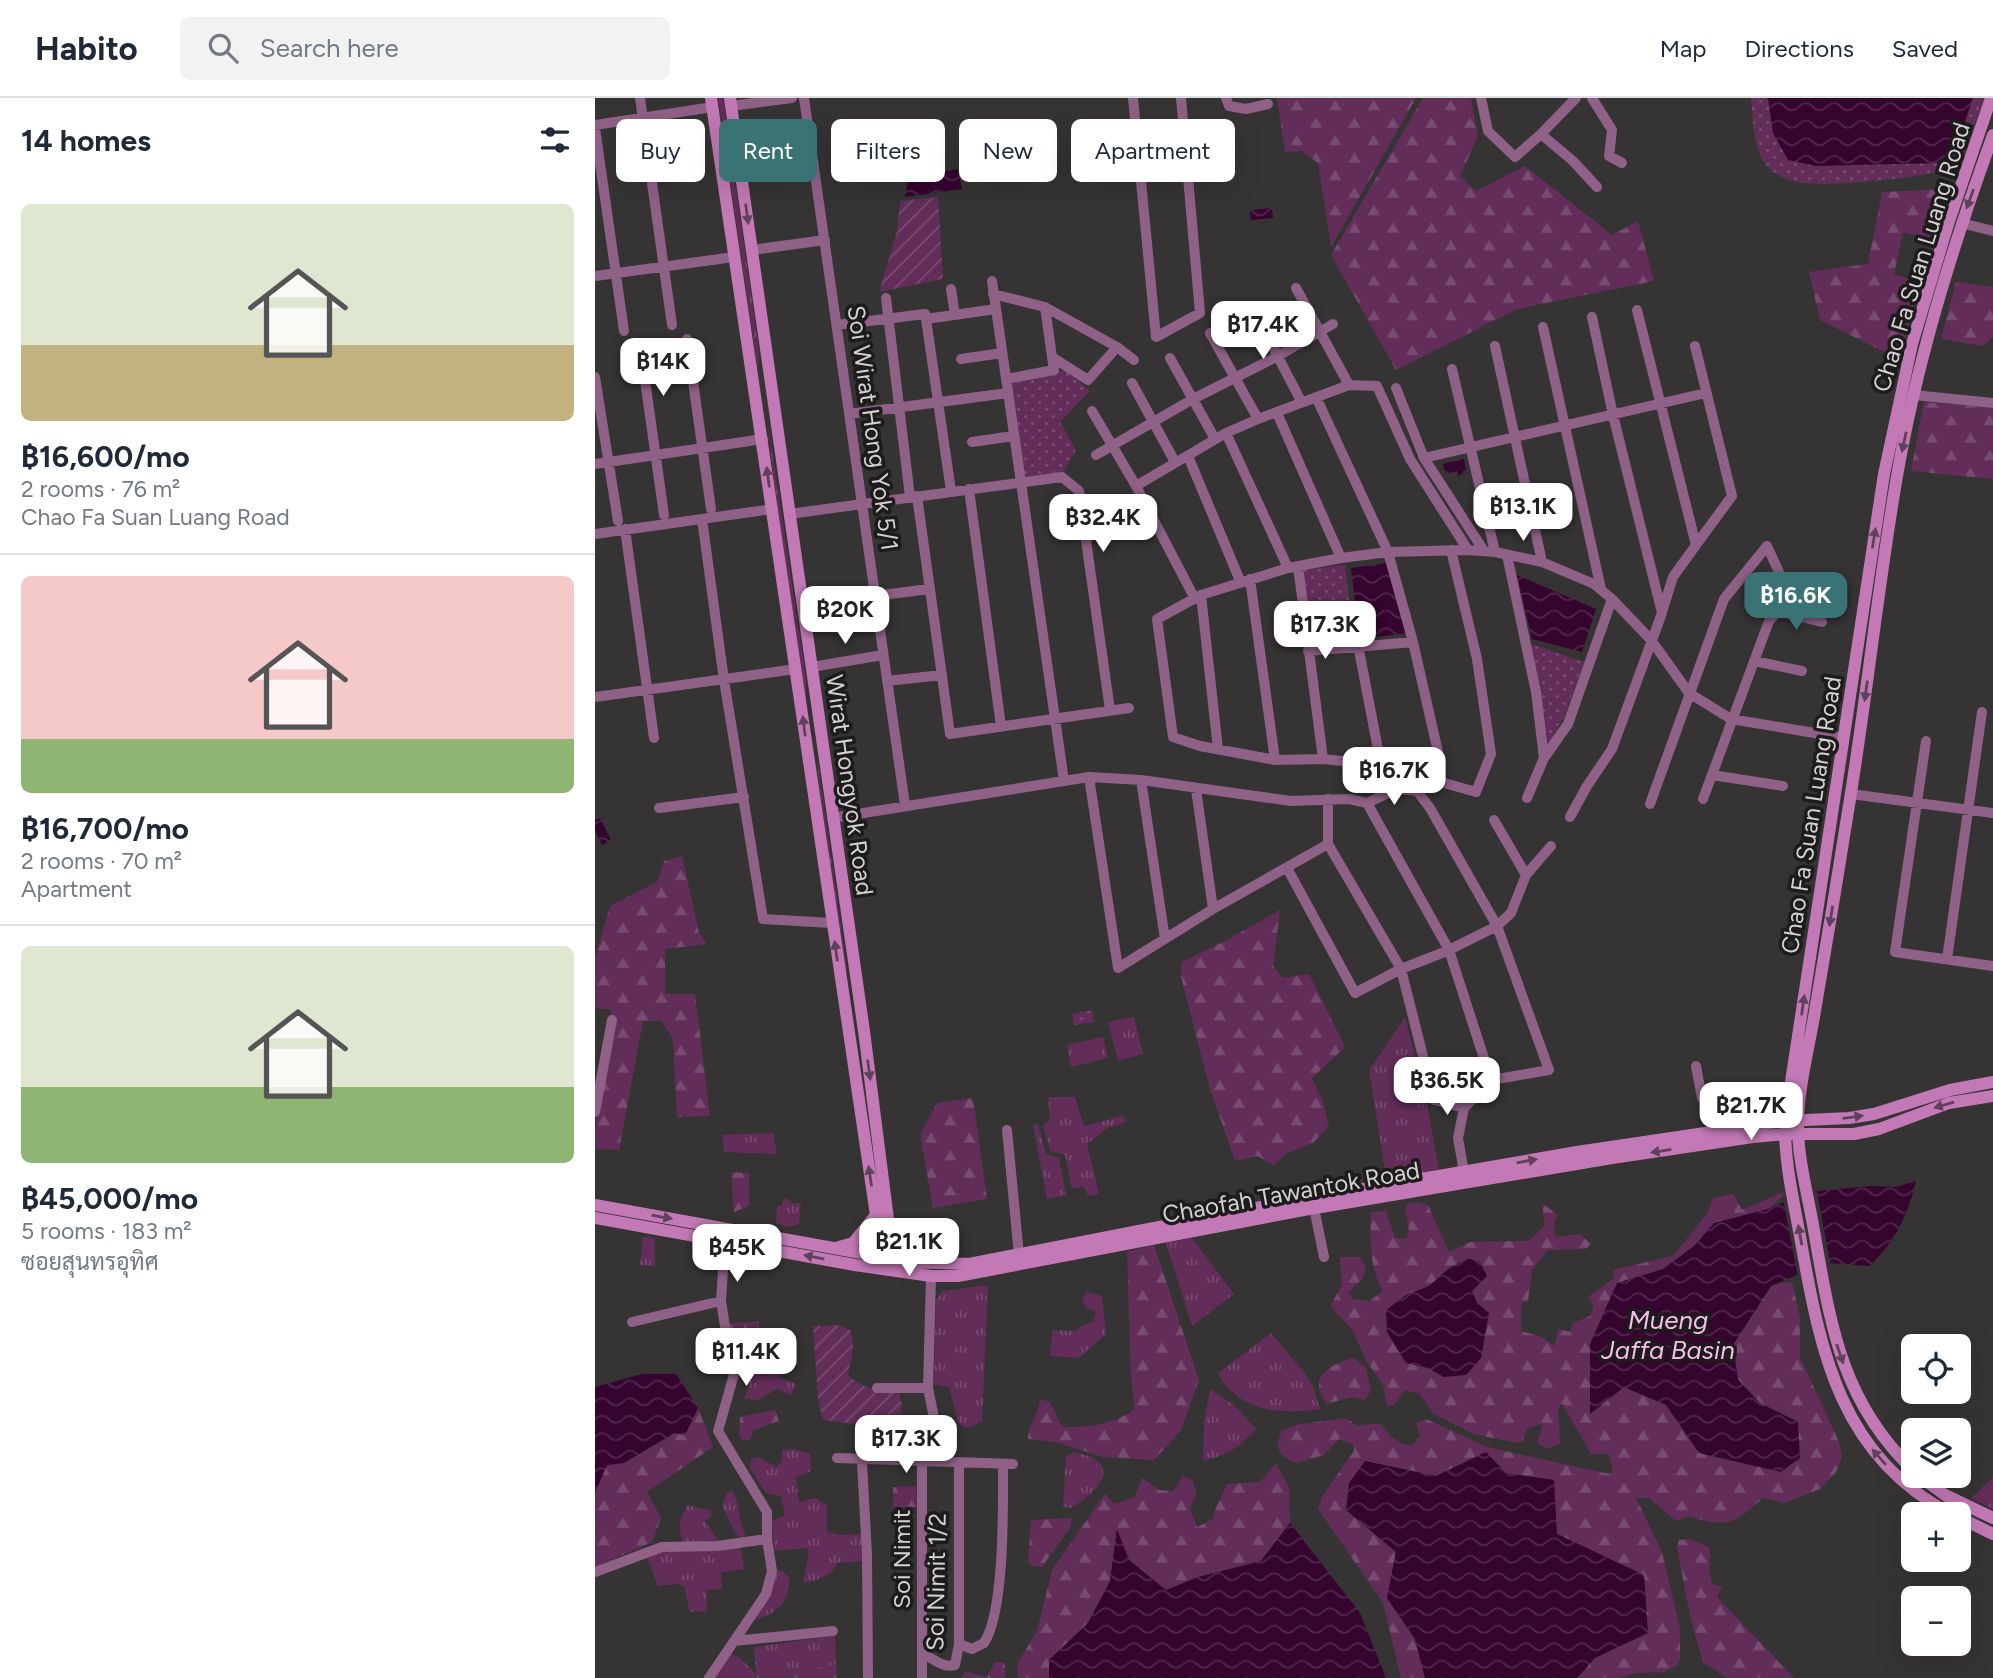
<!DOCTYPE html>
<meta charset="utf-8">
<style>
:root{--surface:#fff;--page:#f2f2f3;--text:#1f2937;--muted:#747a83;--line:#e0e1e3;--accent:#397374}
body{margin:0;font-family:Figtree,Sarabun,sans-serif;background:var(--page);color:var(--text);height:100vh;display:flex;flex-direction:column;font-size:26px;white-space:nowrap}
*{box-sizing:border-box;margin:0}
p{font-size:23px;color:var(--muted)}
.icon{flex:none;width:38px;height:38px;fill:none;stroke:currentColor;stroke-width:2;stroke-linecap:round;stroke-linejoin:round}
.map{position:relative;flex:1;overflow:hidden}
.drawer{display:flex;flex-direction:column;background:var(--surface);width:595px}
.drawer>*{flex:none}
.top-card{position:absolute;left:21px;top:21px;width:665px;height:63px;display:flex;gap:14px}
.buttons{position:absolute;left:1306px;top:1236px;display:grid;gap:14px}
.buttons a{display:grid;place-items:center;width:70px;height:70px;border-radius:10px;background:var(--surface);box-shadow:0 7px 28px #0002;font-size:35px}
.price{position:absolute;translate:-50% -60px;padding:0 16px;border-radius:14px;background:#fff;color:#222;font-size:23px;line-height:46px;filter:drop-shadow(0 2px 4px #0008)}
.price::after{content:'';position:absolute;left:50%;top:42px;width:21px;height:16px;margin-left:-10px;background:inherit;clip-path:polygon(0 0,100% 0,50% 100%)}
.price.selected{background:var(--accent);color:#fff}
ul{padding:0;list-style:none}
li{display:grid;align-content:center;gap:14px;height:371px;padding:0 21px}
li+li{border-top:2px solid var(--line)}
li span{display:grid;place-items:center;height:217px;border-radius:10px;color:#555}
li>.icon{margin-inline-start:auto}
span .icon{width:126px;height:126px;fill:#fffc;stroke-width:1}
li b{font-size:30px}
h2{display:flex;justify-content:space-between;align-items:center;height:84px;padding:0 21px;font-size:30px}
.chip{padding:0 24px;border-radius:10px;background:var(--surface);box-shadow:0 7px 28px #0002;font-size:24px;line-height:63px}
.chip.selected{background:var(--accent);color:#fff}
header{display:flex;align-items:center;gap:42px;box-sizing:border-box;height:98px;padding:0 35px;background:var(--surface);border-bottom:2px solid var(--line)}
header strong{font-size:33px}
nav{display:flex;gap:38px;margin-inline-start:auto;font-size:24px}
.search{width:490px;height:63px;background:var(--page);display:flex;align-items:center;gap:18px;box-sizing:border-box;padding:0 24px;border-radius:10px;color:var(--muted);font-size:26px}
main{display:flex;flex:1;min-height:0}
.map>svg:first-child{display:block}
.grass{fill:url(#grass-tufts)}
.forest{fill:url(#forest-firs);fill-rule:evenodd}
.park{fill:url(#park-dots)}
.garden{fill:url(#garden-furrows)}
.water{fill:url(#water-waves)}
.pier{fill:#363335}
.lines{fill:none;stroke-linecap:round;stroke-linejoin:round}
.street{stroke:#906187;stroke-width:10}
.secondary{stroke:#c379b5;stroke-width:12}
.oneway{fill:#5f4159}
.labels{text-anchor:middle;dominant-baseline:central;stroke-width:7;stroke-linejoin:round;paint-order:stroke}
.street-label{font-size:24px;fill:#d3d1d2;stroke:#1d1b1c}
.water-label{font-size:26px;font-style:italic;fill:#f7bdeb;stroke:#1d1b1c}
</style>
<header>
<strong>Habito</strong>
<div class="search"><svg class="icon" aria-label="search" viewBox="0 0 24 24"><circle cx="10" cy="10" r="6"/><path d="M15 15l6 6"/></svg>Search here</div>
<nav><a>Map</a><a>Directions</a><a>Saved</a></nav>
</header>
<main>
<section class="drawer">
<h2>14 homes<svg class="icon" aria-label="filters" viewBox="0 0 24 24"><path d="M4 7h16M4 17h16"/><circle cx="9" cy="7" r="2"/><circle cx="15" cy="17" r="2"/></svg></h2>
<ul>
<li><span style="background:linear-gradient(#dfe7d0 65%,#c2b280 0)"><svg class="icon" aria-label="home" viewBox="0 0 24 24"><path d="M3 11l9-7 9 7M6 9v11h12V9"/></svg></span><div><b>฿16,600/mo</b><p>2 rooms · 76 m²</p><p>Chao Fa Suan Luang Road</p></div></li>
<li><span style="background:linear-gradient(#f6c9c9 75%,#8fb573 0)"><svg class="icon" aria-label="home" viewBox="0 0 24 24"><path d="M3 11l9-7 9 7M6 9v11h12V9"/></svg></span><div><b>฿16,700/mo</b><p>2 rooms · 70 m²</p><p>Apartment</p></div></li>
<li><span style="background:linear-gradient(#dfe7d0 65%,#8fb573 0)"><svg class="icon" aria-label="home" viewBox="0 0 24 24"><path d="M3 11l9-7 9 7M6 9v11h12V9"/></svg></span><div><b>฿45,000/mo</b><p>5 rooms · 183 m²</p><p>ซอยสุนทรอุทิศ</p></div></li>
</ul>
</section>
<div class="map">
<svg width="1398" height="1580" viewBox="0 0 1398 1580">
<defs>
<pattern id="grass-tufts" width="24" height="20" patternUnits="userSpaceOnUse" patternTransform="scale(1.75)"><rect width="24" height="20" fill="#622e59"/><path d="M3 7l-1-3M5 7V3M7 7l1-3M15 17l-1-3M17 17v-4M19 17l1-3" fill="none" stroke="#784b70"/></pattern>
<pattern id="forest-firs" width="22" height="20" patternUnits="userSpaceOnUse" patternTransform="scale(1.75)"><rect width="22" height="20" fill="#622e59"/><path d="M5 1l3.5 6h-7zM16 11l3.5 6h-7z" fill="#784b70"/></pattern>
<pattern id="park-dots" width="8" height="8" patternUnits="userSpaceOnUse" patternTransform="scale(1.75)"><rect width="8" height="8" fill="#622e59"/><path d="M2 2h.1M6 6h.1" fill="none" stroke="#784b70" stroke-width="1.8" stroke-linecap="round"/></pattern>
<pattern id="garden-furrows" width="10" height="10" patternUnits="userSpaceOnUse" patternTransform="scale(1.75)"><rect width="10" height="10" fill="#622e59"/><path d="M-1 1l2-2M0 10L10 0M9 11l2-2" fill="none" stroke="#784b70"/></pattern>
<pattern id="water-waves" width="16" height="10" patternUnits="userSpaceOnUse" patternTransform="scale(1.75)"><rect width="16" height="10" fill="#35042f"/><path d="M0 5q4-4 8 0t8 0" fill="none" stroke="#51284c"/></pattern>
</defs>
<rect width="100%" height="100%" fill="#363335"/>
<path class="grass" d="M123 0H128L164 252 163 268 167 299Z
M173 326 211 580V603L179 384Z
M222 659 251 864 252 894 224 687Z
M539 919 548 956 523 963 513 924Z
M810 920 831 1000 844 1073 792 1084 774 972Z
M508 939 513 960 476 969 472 947Z
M453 999H480L489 1028 528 1018 531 1024 512 1030 492 1046 504 1096 493 1098 489 1089 477 1090 470 1057 455 1053 448 1027 455 1022Z
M443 1026 451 1056 464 1060 471 1097 452 1101 438 1027Z
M178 1035 182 1056 129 1054 127 1037Z
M189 1100 195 1102V1105H206L204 1126 193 1129 181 1125 182 1108H186Z
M336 1125 342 1126 348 1138 347 1149 341 1153 325 1156 313 1141 310 1132 313 1127Z
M48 1139 60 1140V1168L45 1167Z
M597 1140 639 1196 597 1228 571 1145Z
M393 1187 387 1324 371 1330 363 1325 354 1289 339 1286 341 1202 348 1193Z
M492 1194 507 1198 511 1236 484 1260 455 1258 457 1232 481 1233 488 1227 498 1224 501 1214 491 1210 487 1201Z
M676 1235 711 1277 718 1288 725 1311C687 1317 643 1314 623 1275Z
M182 1268 186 1280 201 1286 196 1297 182 1291 163 1302 149 1301C156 1279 157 1269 182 1268Z
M615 1291 640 1308 661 1331C643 1350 633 1357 608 1363L609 1324Z
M200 1351 215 1356 216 1373 201 1379 204 1404 220 1400 232 1408V1434L245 1437 266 1436 268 1463 242 1465C236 1480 222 1482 208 1485L214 1454 212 1450 180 1453 176 1424 190 1417 186 1398 171 1395 155 1370 156 1361 164 1359 181 1369 187 1363V1352Z
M479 1354C530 1364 505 1393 476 1410L468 1409 471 1359Z
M1398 1379V1411L1376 1400Z
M137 1392C146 1406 142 1423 151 1436L146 1440 140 1435 127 1407 132 1395Z
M93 1407 114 1412 117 1417 110 1423 125 1445H89C82 1431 84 1420 93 1407Z
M145 1448 149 1471 126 1474 127 1491 112 1492V1513L95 1514 89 1488 82 1486 63 1488 51 1457 64 1454Z
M183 1472 188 1473 195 1481C192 1507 182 1516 157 1522Z
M240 1538 241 1567 162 1577V1580H119L134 1556 144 1559 161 1576 159 1549Z"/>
<path class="forest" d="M682 0H821L736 149 723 65 707 53 690 54Z
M828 0H876L883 38 865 78 881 93 930 68 1017 137 1043 123 1059 183 922 211 801 272 736 157Z
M1354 91 1335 141 1308 134 1299 176 1324 184 1305 262 1225 222 1214 174 1273 166 1287 94Z
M1361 184 1398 189V239L1388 248 1346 241Z
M1329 304 1398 310V381L1316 373Z
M87 758 104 835 112 846 70 851V896H100L115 1018 82 1019 78 941 67 923H48L24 1052 0 1051V1032L17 912 0 910V860L15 808 62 784 69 763Z
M685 812 678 868 688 880 714 876 750 949 717 980 728 1004 734 1028 718 1045 692 1055 679 1067 662 1058 640 1063 615 991 586 879 587 864 630 843Z
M378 1000 392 1101 338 1110 325 1036 342 1005Z
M136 1074 154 1075V1108L139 1114Z
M1188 1094V1098L1173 1111 1119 1126 1099 1148 1068 1171 1022 1185 996 1315 1028 1289 1071 1307 1104 1355 1186 1373 1203 1324 1165 1305 1143 1281 1138 1247 1177 1187 1197 1184 1205 1220V1259L1244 1344 1247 1359 1244 1367 1241 1374 1225 1391 1190 1405 1168 1400C1141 1425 1130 1431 1095 1418L1081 1423 1054 1400H1041L1067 1454 1085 1531V1561L1081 1568 1070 1574 1040 1575 1024 1580H982L1000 1560 1053 1535 1049 1477 961 1436 959 1382 911 1375 891 1355 841 1378 770 1363 752 1412 801 1454 792 1500 820 1541 830 1580H806L788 1505 723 1411 728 1397 759 1353 758 1346 744 1341 729 1357 701 1365C685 1358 678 1350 687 1333L701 1327 751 1320 762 1328 784 1325C794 1335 802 1348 818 1347L825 1338 821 1325 831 1321 892 1349 1005 1374 1016 1376 1018 1373 1014 1356H996L967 1305 963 1310 965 1345 954 1351 942 1345 948 1326 931 1331 928 1343 922 1345 879 1336 839 1316 825 1296 810 1292 799 1307 792 1308 788 1287 771 1262 758 1233 737 1210 736 1207 747 1187 745 1159H764L771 1168 768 1180 754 1194 757 1201 775 1203 786 1194 787 1191C774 1169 775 1139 776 1114L791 1113 800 1140 811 1141 814 1134 810 1109C815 1101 825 1105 833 1107L854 1154 875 1144 934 1143 950 1128 947 1105 962 1116 959 1125 960 1139 985 1136 996 1146 991 1151 953 1152 937 1172 933 1203 926 1206V1233L947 1239 959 1248 964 1231 975 1234 978 1225 995 1218 999 1208 993 1199 1019 1180 1018 1172 1078 1158 1112 1116 1118 1100 1138 1096 1147 1112ZM834 1188 877 1192 882 1205 894 1215 849 1279 833 1270 811 1265 792 1234 811 1197Z
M559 1147 604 1282 586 1332 559 1362 508 1359 460 1344 433 1341C433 1326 444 1317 445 1301L455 1304 467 1329C495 1329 517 1327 540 1311L536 1280 532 1154Z
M759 1260 771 1270 776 1292 770 1302 758 1299 731 1306C729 1301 724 1294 724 1289 722 1272 746 1263 759 1260Z
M103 1310 118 1349 52 1394 66 1420 57 1444 0 1469V1395L12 1366 29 1365 80 1335 90 1337Z
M180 1312 184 1323 159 1332 155 1342H148L144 1338 145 1319Z
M681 1365 694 1390 695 1425 666 1463 604 1479 571 1492 534 1462 522 1433 515 1483 493 1525 454 1562V1580H423L422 1566 442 1533 457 1472 510 1396 519 1406 540 1399 547 1380 564 1392 578 1393 588 1378 598 1383 601 1396 595 1411 602 1429 618 1421 620 1412 632 1386 665 1384Z
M321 1388 322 1409H298V1389Z
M477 1420 475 1430 447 1469 438 1468 433 1464 436 1422Z
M1095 1441 1115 1450 1114 1472 1117 1486 1127 1489 1122 1499 1199 1580H1132L1108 1564 1095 1518 1082 1449 1084 1442Z
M400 1564 410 1565V1580H366L370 1574 392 1579Z
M241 1567 242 1580H162V1577Z"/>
<path class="park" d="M1156 0H1389L1365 68C1336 79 1242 89 1210 85 1197 84 1180 78 1172 68 1158 51 1158 21 1156 0Z
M471 272 495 293 465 324 481 352 467 376 426 382 413 283Z
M750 467 759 544 716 549 706 472Z
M936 546 989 564 969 619 953 647Z
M497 912 499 924 479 927 477 916Z
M164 1223V1236L151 1240 135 1237 131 1226Z"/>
<path class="garden" d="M343 99 348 181 284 194 302 133 305 103Z
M243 1227 255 1232C261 1248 256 1261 253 1277 267 1291 284 1292 304 1295L307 1307 305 1321 291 1330 276 1334 267 1327 228 1322 223 1302 218 1228Z"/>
<path class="water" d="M1173 0H1378L1359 56 1348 65 1221 68 1193 62 1178 35Z
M363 71 367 91 310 99 313 80Z
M677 110 678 120 656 122 655 112Z
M869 361 871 372 868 373 869 377 863 378 862 373 850 376 848 366Z
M791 465 811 536 764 540 756 470Z
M922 477 1001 511 987 554 937 541Z
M5 720 16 742 7 747 0 732V722Z
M1321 1083C1312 1120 1301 1141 1275 1168L1231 1165 1176 1188 1138 1247 1143 1282 1165 1305 1203 1324 1205 1360 1186 1374 1104 1355 1071 1307 1029 1289 995 1316V1246L1022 1185 1068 1171 1099 1148 1119 1125 1173 1111 1210 1094 1277 1088 1301 1089Z
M873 1160 885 1164 892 1178 877 1193 882 1205 894 1215 886 1260 871 1277 849 1279 833 1270 811 1265 792 1234 791 1212 811 1197 834 1188 853 1171Z
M47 1276H81L103 1310 90 1337 79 1335 29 1365 12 1367 0 1395V1289Z
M891 1354 911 1375 959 1382 962 1436 1049 1477 1053 1535 1000 1560 982 1580H830L820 1541 792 1500 801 1454 751 1412 754 1385 770 1363 841 1378Z
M695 1425 765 1515 791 1580H454V1562L493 1525 515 1483 522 1431 534 1462 571 1492 603 1479 666 1463Z"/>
<path class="pier" d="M1221 1089 1236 1169 1231 1168 1203 1180 1188 1101 1209 1091Z"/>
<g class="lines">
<path class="street" d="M45 0 77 227
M209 0 310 707
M538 0 561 239 605 215 586 0
M631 0 634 8 651 11 673 6
M886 0 893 33 920 59 946 36 981 0
M997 0 1017 32 1014 58 1027 65
M136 8 197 0
M0 27 118 9
M0 30 29 233
M946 36 978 63 1002 89
M1366 125 1398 133
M157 152 230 142
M0 178 139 159
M397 183 469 683
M701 190 754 287
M356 191 360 217
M398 196 450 209 522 249 539 262
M291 200 315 399
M450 209 457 259
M657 209 706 303
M1042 212 1101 447 1078 479 1067 514
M331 221 356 393
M242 227 330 216 331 221 401 211
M948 229 1006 491
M615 235 663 321
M92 241 116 411
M45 247 69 417
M900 248 947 464
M1100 248 1137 398 1101 447
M575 260 620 341
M366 261 407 255
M857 271 900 454
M0 279 23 423
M411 281 459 272 457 259 493 282 522 249
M537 285 580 364
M801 290 829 360 889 453
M1319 297 1398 305
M721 299 793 454 818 544 843 654 831 679
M497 313 541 388 599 499
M682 315 746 460
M254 316 413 295
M631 335 693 470
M377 344 418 338
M501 357 598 301 683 258 738 226
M593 358 646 485
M829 360 1111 295
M0 366 168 341
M541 388 631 335 663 321 754 287 782 288 815 361 873 452
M374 391 406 628
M322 398 355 636 534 610
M194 416 467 379 484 393 515 612
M107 421 129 582 168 821 237 825
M30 431 59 640
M0 436 178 411
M856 452 882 561 896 656 881 694 786 667 728 661 680 662 605 648 578 639 562 521 606 497 693 470 746 460 793 454 873 452 900 454 947 464 999 486 1017 501 1056 542 1094 595 1136 621 1249 640
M912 457 941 594 949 660
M703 468 728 661
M655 481 680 662
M606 497 623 651
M280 498 334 491
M1183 513 1227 524
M763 547 786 667
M713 553 818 544
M1159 563 1207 573
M217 569 288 557
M292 583 347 577
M0 599 201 571
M1331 643 1300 854 1398 868
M1117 677 1188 688
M494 679 523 870 618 811 733 746
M546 682 570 841
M601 691 618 811
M1256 696 1398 715
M932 700 949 660 973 626 1017 501
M733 701V746L806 871 839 1002 869 1010
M772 705 854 852 896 982
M1055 706 1129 501 1172 448 1196 500 1174 523 1108 701
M64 710 149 699
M975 719 992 688 1017 651 1067 515 1018 317 997 219
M237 720 494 679 546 682 696 703 754 701 772 705 802 691 822 693 835 710 902 828 954 972 896 982 869 1010 863 1040 869 1074
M899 722 931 777
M692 770 760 895 806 871 852 853 902 828 916 815 931 777 956 748
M1352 861 1387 614
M1101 968 1107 1000H1112L1118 1032
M0 1014 17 922
M412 1032 424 1157
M719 1110 729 1159
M130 1142 126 1203 131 1235
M37 1224 126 1203
M282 1290H333
M266 1346 272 1457 273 1580
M242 1360 418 1366
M0 1474 67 1449 122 1448 172 1441
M139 1543 238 1533
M364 1546 377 1551 389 1545C410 1513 408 1407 408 1366
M327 1555C337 1560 349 1571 360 1567L364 1546V1365
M114 1580 171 1496 177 1473 172 1441V1414L123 1333 149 1241
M327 1580V1363L339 1339 338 1315 333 1290 336 1178"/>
<path class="secondary" d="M116 0 281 1117 285 1163
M135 0 269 933 299 1168
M0 1107 316 1164 374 1166 682 1106 982 1054 1190 1023 1254 1020 1279 1016 1355 992 1398 984
M0 1120 260 1167 336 1178H363L714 1111 1017 1060 1158 1039 1190 1036H1259L1284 1031 1354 1005 1398 998
M296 1131 334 1165
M244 1149 258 1145 281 1117
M1318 1372C1244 1301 1235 1222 1218 1127 1212 1093 1202 1057 1203 1023 1204 984 1215 946 1221 907 1233 838 1244 770 1255 701 1272 596 1283 490 1301 384 1321 265 1357 150 1398 37
M1323 1377 1350 1397 1398 1420
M1356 1416C1246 1358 1226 1257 1206 1144 1199 1104 1189 1064 1190 1023L1289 376 1317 246 1354 123 1396 0
M1363 1419 1398 1436"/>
</g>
<defs><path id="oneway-solid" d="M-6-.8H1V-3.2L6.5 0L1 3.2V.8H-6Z" transform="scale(1.75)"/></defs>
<g class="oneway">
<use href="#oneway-solid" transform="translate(1375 101) rotate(110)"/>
<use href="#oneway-solid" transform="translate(152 116) rotate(82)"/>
<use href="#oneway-solid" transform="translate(1309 344) rotate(102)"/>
<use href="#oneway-solid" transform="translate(173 379) rotate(-98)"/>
<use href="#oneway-solid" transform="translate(1279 440) rotate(-81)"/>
<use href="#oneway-solid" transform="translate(1271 593) rotate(98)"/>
<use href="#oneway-solid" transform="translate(209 628) rotate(-97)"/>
<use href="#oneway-solid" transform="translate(1236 818) rotate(99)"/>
<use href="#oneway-solid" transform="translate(241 853) rotate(-98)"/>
<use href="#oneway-solid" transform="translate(1208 907) rotate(-82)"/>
<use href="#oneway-solid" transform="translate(274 972) rotate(82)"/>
<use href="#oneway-solid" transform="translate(1349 1007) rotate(164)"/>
<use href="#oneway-solid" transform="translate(1258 1019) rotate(-7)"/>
<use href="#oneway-solid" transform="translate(1066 1053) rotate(171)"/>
<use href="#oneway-solid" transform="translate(932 1063) rotate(-10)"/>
<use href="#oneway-solid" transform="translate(275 1078) rotate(-99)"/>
<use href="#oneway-solid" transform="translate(67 1119) rotate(10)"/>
<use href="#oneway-solid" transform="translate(1205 1137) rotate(-100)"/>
<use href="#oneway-solid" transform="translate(219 1159) rotate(-169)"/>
<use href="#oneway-solid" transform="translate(1245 1256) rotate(71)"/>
<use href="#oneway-solid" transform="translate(1284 1359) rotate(-131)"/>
</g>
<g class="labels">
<g class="street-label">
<text transform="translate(1326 159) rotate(-73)">Chao Fa Suan Luang Road</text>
<text transform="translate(278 330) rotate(82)">Soi Wirat Hong Yok 5/1</text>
<text transform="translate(255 687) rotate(82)">Wirat Hongyok Road</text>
<text transform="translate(1216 717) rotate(-81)">Chao Fa Suan Luang Road</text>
<text transform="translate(696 1094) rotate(-10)">Chaofah Tawantok Road</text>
<text transform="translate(306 1461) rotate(-90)">Soi Nimit</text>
<text transform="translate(341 1484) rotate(-89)">Soi Nimit 1/2</text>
</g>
<g class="water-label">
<text x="1073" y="1222">Mueng<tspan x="1073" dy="30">Jaffa Basin</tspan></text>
</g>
</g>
</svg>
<div class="buttons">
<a><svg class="icon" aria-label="locate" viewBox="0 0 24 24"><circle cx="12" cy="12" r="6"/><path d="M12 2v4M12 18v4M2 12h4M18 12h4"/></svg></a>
<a><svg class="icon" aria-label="layers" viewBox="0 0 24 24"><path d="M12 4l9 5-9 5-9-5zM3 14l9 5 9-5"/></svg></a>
<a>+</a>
<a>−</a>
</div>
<b class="price" style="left:668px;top:263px">฿17.4K</b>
<b class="price" style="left:68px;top:300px">฿14K</b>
<b class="price" style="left:928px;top:445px">฿13.1K</b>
<b class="price" style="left:508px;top:456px">฿32.4K</b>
<b class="price selected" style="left:1201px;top:534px">฿16.6K</b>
<b class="price" style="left:250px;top:548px">฿20K</b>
<b class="price" style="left:730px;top:563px">฿17.3K</b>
<b class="price" style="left:799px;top:709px">฿16.7K</b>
<b class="price" style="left:852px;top:1019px">฿36.5K</b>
<b class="price" style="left:1156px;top:1044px">฿21.7K</b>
<b class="price" style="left:314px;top:1180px">฿21.1K</b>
<b class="price" style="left:142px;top:1186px">฿45K</b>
<b class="price" style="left:151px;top:1290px">฿11.4K</b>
<b class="price" style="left:311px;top:1377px">฿17.3K</b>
<div class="top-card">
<a class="chip">Buy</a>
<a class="chip selected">Rent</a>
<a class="chip">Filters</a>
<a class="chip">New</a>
<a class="chip">Apartment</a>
</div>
</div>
</main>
